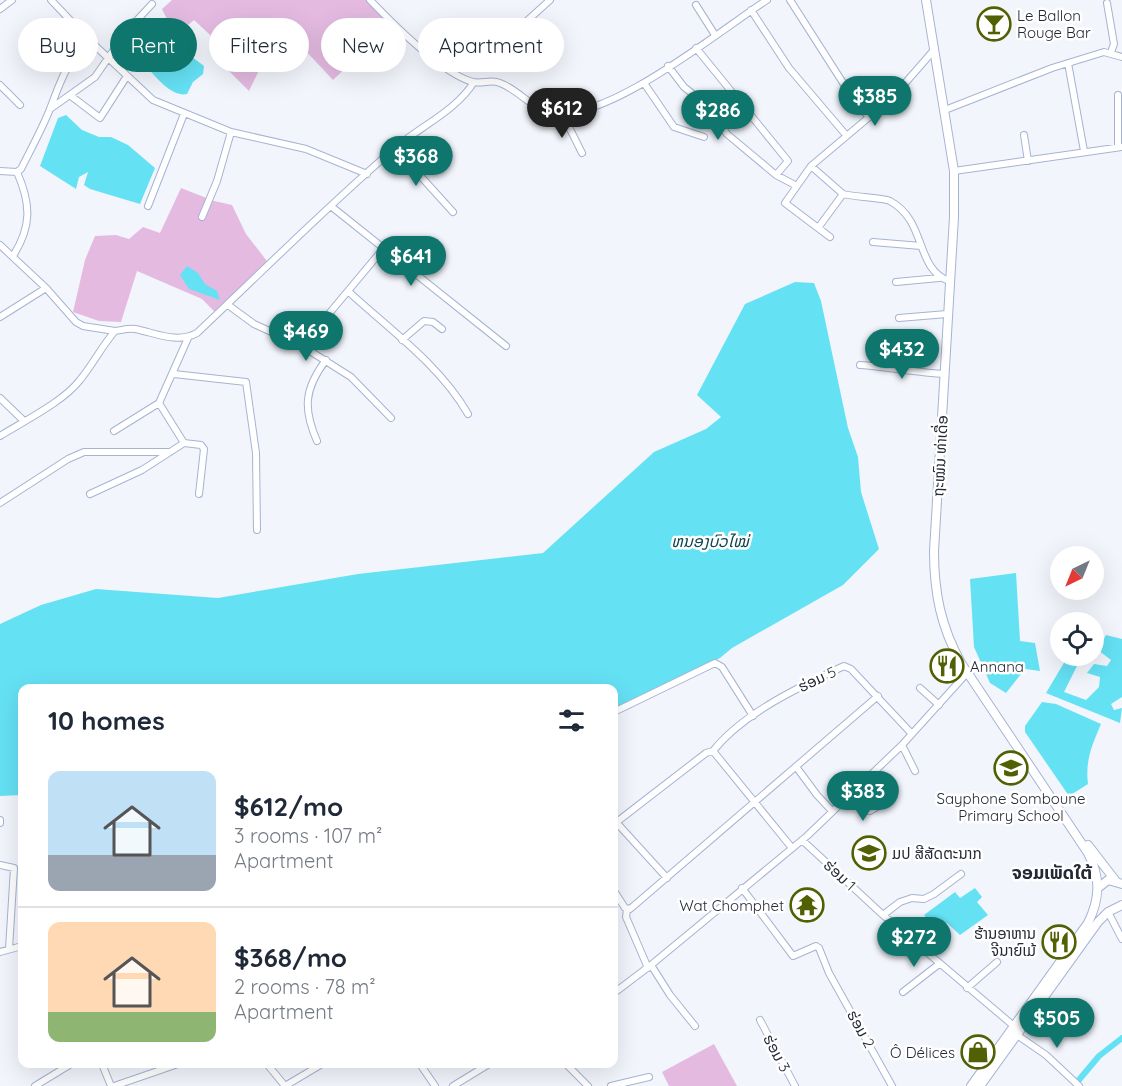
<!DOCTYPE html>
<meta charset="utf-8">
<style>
:root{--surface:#fff;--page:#f2f2f3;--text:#1f2937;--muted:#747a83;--line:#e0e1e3;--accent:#0f766e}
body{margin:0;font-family:Quicksand,"Noto Sans Lao",sans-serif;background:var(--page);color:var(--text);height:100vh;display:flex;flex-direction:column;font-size:22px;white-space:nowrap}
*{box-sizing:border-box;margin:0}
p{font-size:20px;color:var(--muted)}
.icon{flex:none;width:33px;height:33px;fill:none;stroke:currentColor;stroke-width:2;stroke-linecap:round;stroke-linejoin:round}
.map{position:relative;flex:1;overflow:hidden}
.drawer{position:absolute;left:18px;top:684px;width:600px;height:384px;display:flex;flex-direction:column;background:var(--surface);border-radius:12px;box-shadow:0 6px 24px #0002}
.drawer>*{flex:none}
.guide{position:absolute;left:18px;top:18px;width:600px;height:54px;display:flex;gap:12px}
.needle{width:39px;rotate:223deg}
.buttons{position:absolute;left:1050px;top:546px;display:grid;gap:12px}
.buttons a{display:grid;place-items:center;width:54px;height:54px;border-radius:50%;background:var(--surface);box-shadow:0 6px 24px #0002;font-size:30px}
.price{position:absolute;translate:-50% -51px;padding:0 14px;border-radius:21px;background:var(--accent);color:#fff;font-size:20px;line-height:39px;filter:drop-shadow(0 2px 3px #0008)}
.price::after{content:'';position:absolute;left:50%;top:36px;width:18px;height:14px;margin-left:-9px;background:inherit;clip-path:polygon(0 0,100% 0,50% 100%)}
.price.active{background:#222;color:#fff}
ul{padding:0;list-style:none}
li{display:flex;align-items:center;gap:18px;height:150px;padding:0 30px}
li+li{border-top:2px solid var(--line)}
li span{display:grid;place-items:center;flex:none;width:168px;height:120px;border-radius:12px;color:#555}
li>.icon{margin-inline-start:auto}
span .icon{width:72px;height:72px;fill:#fffc;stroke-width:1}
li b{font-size:26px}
h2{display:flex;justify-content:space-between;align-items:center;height:72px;padding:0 30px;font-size:26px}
.tag{padding:0 21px;border-radius:27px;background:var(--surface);box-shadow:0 6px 24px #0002;font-size:21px;line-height:54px}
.tag.active{background:var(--accent);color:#fff}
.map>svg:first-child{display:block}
.green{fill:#e4bae1}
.water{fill:#65e1f4}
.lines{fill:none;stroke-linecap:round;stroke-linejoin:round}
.canal{stroke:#65e1f4;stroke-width:6}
.minor-casing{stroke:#a6b3d3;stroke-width:8}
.major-casing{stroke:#a6b3d3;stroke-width:10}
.minor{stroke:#fff;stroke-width:6}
.major{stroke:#fff;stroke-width:8}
.labels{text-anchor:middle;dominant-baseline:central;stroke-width:5;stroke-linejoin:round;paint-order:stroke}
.poi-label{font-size:15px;fill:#242935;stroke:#fff;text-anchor:start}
.street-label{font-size:15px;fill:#242935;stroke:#fff}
.water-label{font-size:16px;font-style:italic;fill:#0c464e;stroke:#fff}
.quarter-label{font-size:18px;font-weight:bold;fill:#242935;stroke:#fff}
</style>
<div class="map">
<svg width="1122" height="1086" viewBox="0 0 1122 1086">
<rect width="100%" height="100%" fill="#f2f5fc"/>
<path class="green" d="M172 0H366L385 19 360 36 361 53 333 80 288 32 265 58 249 91 216 58 222 46 194 20 182 30 168 21 162 9Z
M181 188 214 201 232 205 246 234 270 265 217 314 202 299 137 271 121 322 99 321 73 312 85 260 95 236 116 235 129 239 143 227 160 233Z
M714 1044 737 1086H669L662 1072Z"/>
<path class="water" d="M150 25 204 66 203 74 193 82 187 94C168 99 143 61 132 48L131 41Z
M66 115 82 130 99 137H111L128 145 155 168 140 204 90 189 84 185 88 172 79 177 76 189 40 166 58 118Z
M187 266 198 273 205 284 217 291 220 300 189 289 180 275Z
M795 282 814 283 821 301 848 428 858 457 861 492 879 549 843 585 732 648 720 658 614 708V688H22V795L0 796V624L41 605 96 589 218 598 358 574 543 553 654 452 706 429 721 417 697 395 745 304Z
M1016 573 1020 641 1035 643 1040 671 1025 669 1006 693 990 683 974 647 970 579Z
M1106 635 1122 639V697L1111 704 1114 710 1122 708 1120 723 1046 693 1068 656H1082L1064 692 1086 700 1099 687 1100 677 1087 673 1094 664 1107 666 1111 660 1098 650Z
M1042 702 1056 704 1101 724C1092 745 1085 761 1088 784L1069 796 1025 732V726Z
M975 888 982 897 977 902 988 915 960 935 947 923 922 943 918 937 932 925 924 915 955 892 960 898Z"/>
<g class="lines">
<path class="canal" d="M1078 1081 1099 1056 1122 1038"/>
<g class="minor-casing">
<path id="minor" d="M51 0 88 39 153 100 231 132 306 149 367 174
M370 0C393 24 442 74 473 82 482 84 492 79 500 83 519 90 532 109 551 113 607 123 719 31 767 0
M790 0 854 100 869 117
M1107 3 1114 44 1111 52
M696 5 715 35
M0 9 12 0
M751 10 789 68 846 135
M518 29 550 0
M696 48 788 161 776 175
M1068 63 1084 151
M668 66 684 87 708 106 727 134 776 175 795 185
M644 83 674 127 704 137
M0 85 20 105
M71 96 100 118 127 76
M50 109 95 77 126 32 152 4
M945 110 1052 68 1104 52 1122 57
M562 113 582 153
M1024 135 1028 161
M1118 147V95
M395 148 453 212
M811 166 843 194
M0 171 17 172 21 169C31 149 42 129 50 109 60 82 68 60 88 39
M954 171 1122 147
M148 206 184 114
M332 207 506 346
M202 217 217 181 231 132
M818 228 843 194C854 197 883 198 890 201 927 221 915 269 949 281
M830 237 785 203 811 166 893 97 934 50
M873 242 921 246
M0 245 46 288 76 322 83 326 115 331
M13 256C32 226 31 204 17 172
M896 282 939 278
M349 292C389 329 440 365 468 414
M228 305 254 324 302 346 351 377 391 418
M0 317 46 288
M899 318 947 314
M402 340 424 321 433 322 442 329
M302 346 383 249
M860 365C889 367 917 373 945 374
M174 374 246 382 256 453 257 530
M0 398 24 421
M159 403 184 443
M114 431 159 403 188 338
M0 436C24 421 63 402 80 380 93 364 102 346 115 331 122 330 129 328 135 329 156 333 177 344 197 333 262 272 326 207 394 149 419 127 456 111 474 82
M317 441C303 409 304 389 326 360
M90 494 142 470 184 443 201 445 204 449 199 494
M0 503 68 459 84 452H170
M920 688 939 705
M614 712 715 663 722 667 753 716
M902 745 915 771
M713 751C743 713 801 686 844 666L851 669 912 734
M713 751 792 848
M797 768 817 795 832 811
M848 796 862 810 870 811 883 803
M616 822 667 878
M0 823V820
M614 824 706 753 713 751
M802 840 883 915 1015 1027
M0 865 14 868 9 949
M742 888 793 956 816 946 819 948 829 973 892 1086
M614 891 625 908 630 909 878 696
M627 910 626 917 648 968
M1108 912 1122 939
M883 915 900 902 912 898 924 899 934 894 961 874
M0 952 22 946
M651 965 670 995 695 1026
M967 988 997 962
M903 992 939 964
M614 993 651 965 807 836 902 745 967 673
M760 1020 795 1086
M1017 1035 1046 1055 1079 1086
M102 1064 111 1086
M267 1064 285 1086
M420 1064 435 1086
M566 1064 588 1086
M35 1086 71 1064
M114 1086 178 1064
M285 1086 322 1064
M453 1086 489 1064
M611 1086 649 1077"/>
</g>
<g class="major-casing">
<path id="major" d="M926 0 954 171V217L934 551C934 593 941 627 961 663L1088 853C1101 877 1100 899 1088 923L971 1086
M1088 845 1115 880
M1098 888 1108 880 1122 884
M980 1086 1098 922 1108 912 1122 905"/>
</g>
<use href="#minor" class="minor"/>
<use href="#major" class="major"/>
</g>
<defs>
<g id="bar-ring" transform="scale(1.725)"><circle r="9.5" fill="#fff" stroke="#516002" stroke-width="1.5"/><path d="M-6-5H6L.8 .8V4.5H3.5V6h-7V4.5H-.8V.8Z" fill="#516002"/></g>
<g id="restaurant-ring" transform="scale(1.725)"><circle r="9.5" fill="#fff" stroke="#516002" stroke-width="1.5"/><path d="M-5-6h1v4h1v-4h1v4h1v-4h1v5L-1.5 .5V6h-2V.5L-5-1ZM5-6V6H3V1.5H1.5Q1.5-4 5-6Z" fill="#516002"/></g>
<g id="school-ring" transform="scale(1.725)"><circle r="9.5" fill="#fff" stroke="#516002" stroke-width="1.5"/><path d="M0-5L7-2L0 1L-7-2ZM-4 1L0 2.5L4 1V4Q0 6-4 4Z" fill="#516002"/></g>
<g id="temple-ring" transform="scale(1.725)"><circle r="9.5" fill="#fff" stroke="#516002" stroke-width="1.5"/><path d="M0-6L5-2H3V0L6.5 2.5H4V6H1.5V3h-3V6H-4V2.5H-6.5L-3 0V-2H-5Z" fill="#516002"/></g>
<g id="shop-ring" transform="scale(1.725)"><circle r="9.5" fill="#fff" stroke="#516002" stroke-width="1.5"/><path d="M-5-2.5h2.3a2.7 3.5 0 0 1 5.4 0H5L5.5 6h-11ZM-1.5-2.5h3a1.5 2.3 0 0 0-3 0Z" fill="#516002"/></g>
</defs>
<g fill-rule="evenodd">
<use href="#bar-ring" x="994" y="24"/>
<use href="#restaurant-ring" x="947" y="666"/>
<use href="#school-ring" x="1011" y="768"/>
<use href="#school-ring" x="869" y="853"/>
<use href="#temple-ring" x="807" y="905"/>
<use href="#restaurant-ring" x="1059" y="942"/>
<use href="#shop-ring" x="978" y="1052"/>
</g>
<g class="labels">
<g class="poi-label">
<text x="1017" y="15">Le Ballon<tspan x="1017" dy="17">Rouge Bar</tspan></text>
<text x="970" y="666">Annana</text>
<text x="1011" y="798" text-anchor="middle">Sayphone Somboune<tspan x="1011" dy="17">Primary School</tspan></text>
<text x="892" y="853">ມປ ສີສັດຕະນາກ</text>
<text x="784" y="905" text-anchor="end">Wat Chomphet</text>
<text x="1036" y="933" text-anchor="end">ຮ້ານອາຫານ<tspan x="1036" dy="17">ຈີນາຍົເມ້</tspan></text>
<text x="955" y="1052" text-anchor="end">Ô Délices</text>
</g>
<g class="street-label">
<text transform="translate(940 456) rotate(-87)">ຖະໝົນ ທ່າເດື່ອ</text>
<text transform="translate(817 679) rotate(-25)">ຮ່ອມ 5</text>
<text transform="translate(840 875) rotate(43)">ຮ່ອມ 1</text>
<text transform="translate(861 1029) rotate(61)">ຮ່ອມ 2</text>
<text transform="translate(777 1053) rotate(62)">ຮ່ອມ 3</text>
</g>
<g class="water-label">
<text x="710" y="541">ຫນອງບົວໄໝ່</text>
</g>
<g class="quarter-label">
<text x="1052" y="872">ຈອມເພັດໃຕ້</text>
</g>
</g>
</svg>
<div class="buttons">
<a><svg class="needle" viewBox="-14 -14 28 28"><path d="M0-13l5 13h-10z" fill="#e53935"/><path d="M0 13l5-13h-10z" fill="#747a83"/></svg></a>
<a><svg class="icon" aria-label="locate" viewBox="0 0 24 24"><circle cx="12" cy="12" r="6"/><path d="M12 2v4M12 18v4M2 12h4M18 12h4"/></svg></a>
</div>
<b class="price" style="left:875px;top:127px">$385</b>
<b class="price active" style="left:562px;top:139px">$612</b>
<b class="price" style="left:718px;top:141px">$286</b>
<b class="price" style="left:416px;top:187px">$368</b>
<b class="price" style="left:411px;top:287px">$641</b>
<b class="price" style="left:306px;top:362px">$469</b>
<b class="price" style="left:902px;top:380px">$432</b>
<b class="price" style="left:863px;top:822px">$383</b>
<b class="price" style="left:914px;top:968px">$272</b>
<b class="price" style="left:1057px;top:1049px">$505</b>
<div class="guide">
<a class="tag">Buy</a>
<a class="tag active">Rent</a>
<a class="tag">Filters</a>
<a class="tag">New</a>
<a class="tag">Apartment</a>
</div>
<section class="drawer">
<h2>10 homes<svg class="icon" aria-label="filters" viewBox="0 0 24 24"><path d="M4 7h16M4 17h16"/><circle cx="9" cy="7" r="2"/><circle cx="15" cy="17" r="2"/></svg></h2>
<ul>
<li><span style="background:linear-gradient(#bfe0f5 70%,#9aa5b1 0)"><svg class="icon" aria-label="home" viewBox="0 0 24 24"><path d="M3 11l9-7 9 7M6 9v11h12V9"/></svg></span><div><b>$612/mo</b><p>3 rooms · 107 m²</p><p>Apartment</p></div></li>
<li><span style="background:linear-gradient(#ffd9b3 75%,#8fb573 0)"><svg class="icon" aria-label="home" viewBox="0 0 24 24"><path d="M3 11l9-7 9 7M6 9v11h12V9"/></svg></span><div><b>$368/mo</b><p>2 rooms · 78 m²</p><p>Apartment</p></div></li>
</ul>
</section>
</div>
